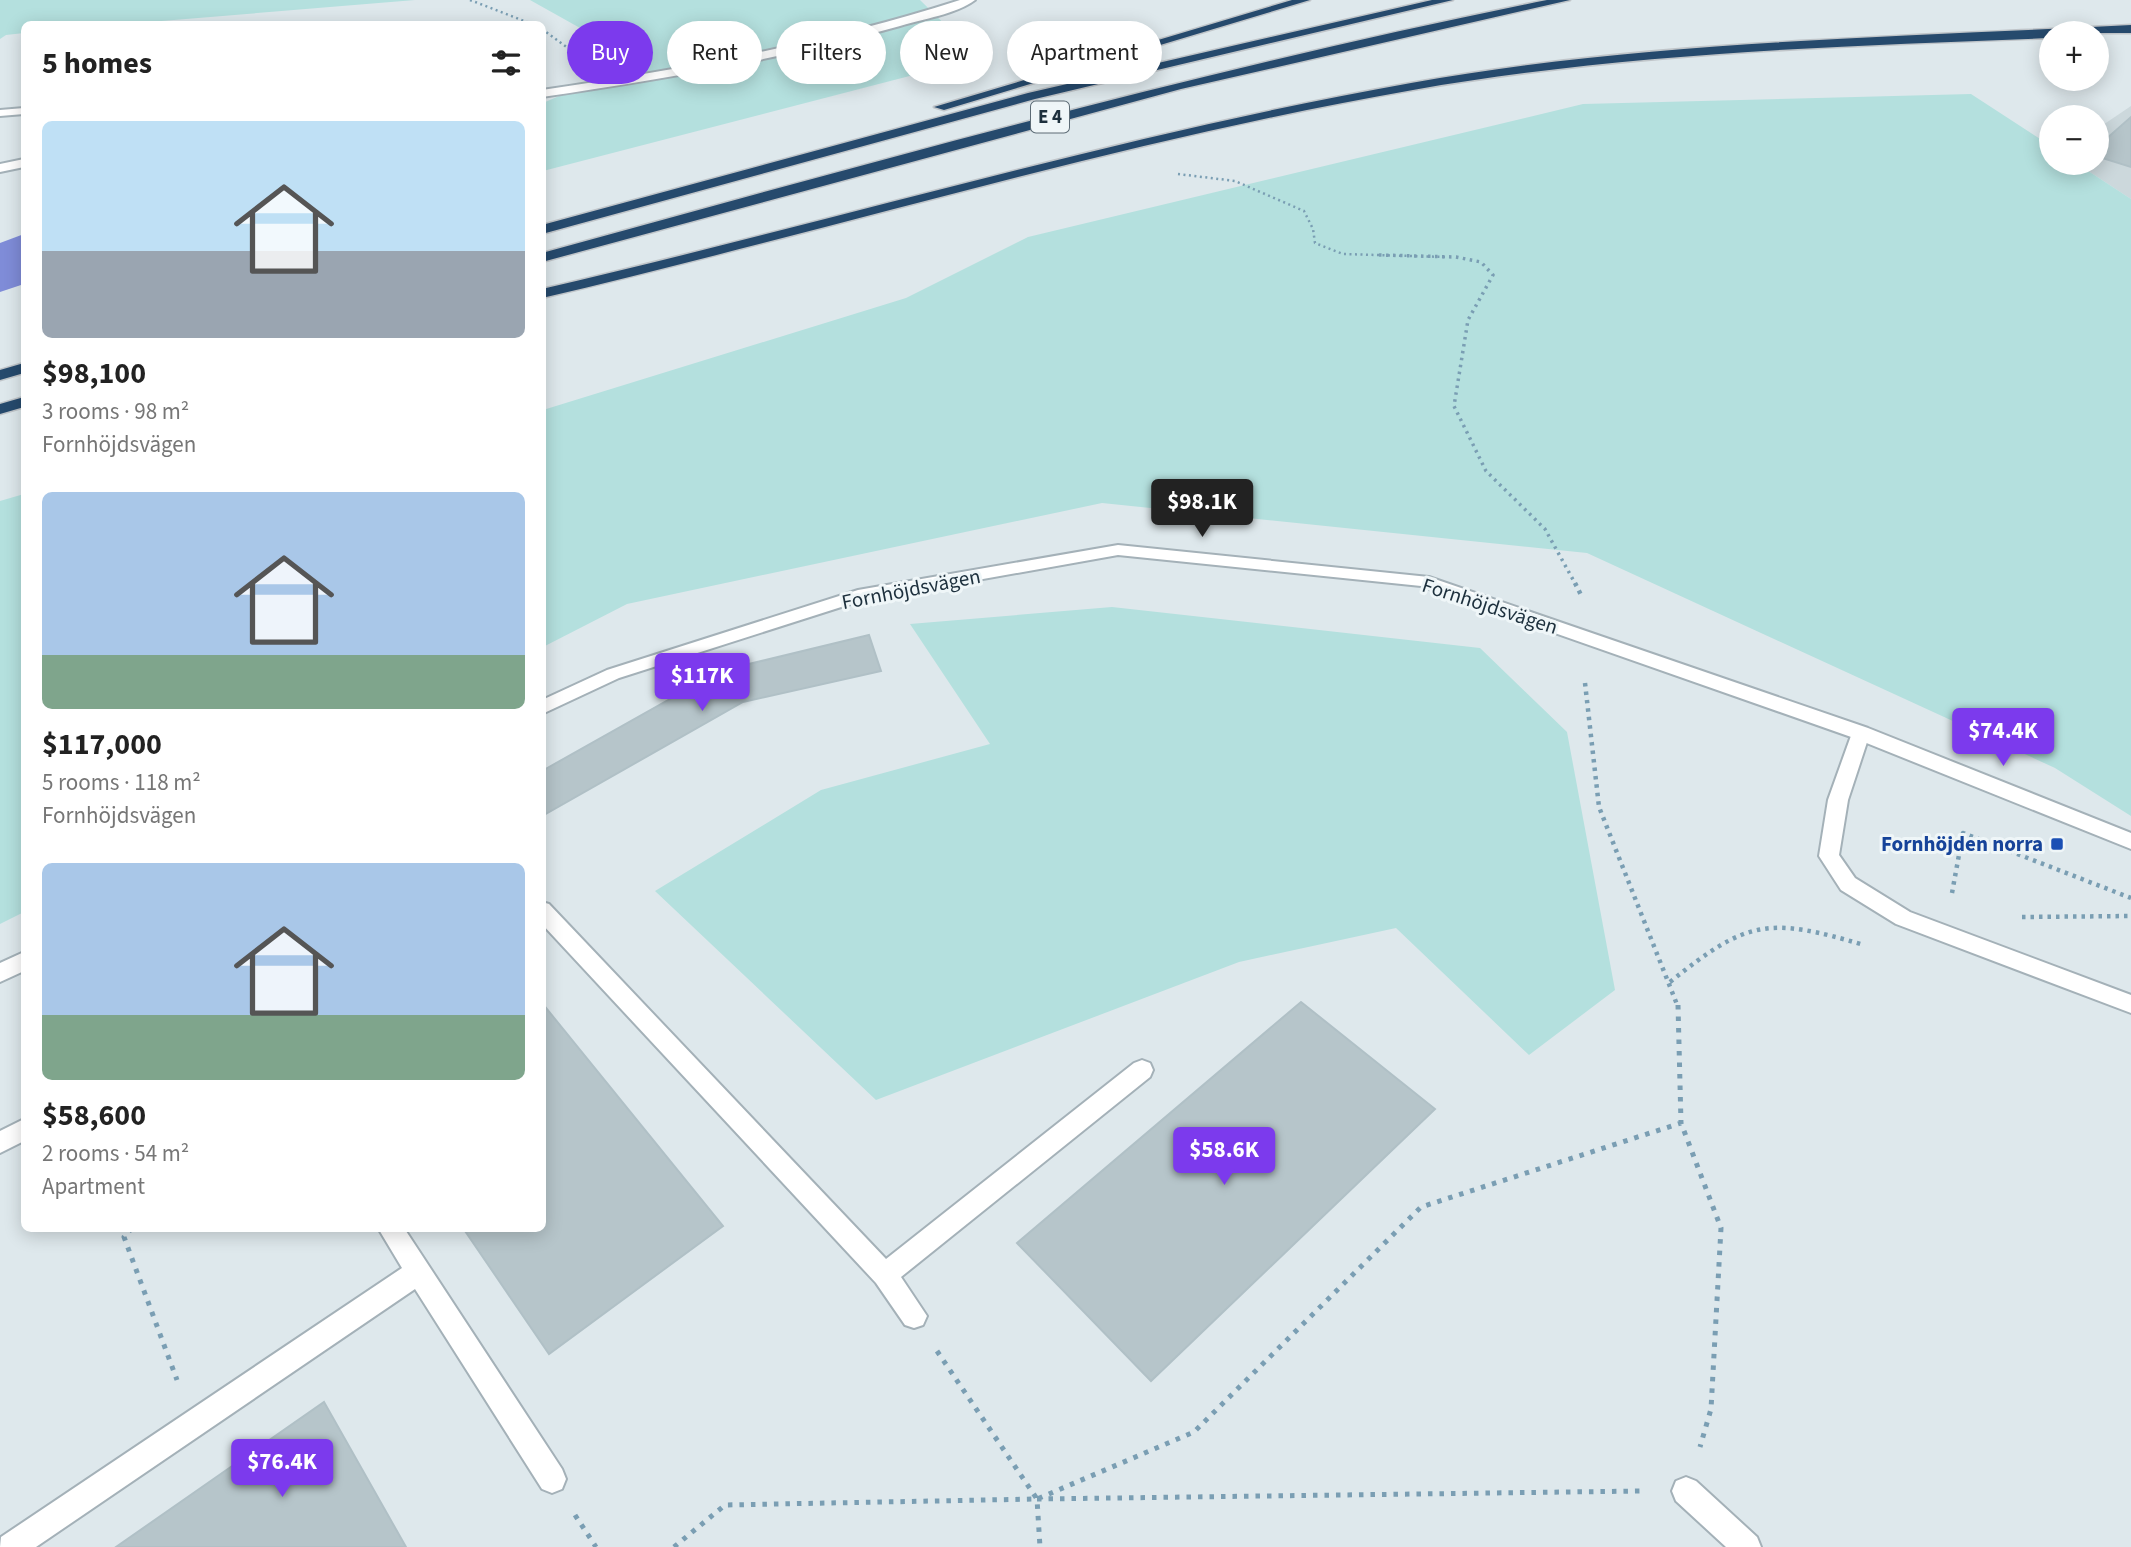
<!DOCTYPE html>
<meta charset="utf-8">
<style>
:root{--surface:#fff;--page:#f6f6f6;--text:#222;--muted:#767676;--accent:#7c3aed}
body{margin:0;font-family:"Source Sans 3",sans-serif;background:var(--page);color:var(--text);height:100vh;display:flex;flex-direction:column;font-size:26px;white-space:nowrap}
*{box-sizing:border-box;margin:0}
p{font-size:23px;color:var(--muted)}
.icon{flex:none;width:38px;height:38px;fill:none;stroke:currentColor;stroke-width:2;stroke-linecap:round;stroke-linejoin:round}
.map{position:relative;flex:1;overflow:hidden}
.details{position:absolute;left:21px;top:21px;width:525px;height:1211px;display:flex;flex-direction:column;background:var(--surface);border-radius:10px;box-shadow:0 4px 18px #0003}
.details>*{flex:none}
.top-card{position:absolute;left:567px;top:21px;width:665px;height:63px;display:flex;gap:14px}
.controls{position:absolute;left:2039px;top:21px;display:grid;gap:14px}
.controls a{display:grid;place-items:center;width:70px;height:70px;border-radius:50%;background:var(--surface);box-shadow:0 4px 18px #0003;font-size:35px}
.price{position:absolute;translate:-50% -60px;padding:0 16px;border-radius:7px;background:var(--accent);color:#fff;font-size:23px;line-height:46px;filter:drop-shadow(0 2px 4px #0008)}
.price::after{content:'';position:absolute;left:50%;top:42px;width:21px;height:16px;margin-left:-10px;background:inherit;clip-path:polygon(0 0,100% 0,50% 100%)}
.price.active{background:#222;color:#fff}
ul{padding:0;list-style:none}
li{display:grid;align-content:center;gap:14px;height:371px;padding:0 21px}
li span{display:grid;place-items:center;height:217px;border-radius:10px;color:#555}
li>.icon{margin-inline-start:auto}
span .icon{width:126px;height:126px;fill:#fffc;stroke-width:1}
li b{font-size:30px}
h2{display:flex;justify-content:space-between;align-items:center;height:84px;padding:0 21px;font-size:30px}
.chip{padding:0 24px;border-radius:32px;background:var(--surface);box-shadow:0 4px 18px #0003;font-size:24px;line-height:63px}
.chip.active{background:var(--accent);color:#fff}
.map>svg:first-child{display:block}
.built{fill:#ccd8dc}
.green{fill:#b4e0de}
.water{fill:#7f8cd8}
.building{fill:#b6c5ca;stroke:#b0c0c6;stroke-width:2}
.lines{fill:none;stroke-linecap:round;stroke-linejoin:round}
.service-casing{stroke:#a4b1b8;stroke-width:4}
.minor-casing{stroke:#a4b1b8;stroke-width:4}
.tertiary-casing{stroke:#a4b1b8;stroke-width:4}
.motorway-casing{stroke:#c0c5c9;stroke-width:3}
.path-far3{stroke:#7a9eb3;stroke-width:2.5;stroke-dasharray:2 3.5;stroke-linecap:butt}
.path-far2{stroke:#7a9eb3;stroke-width:3.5;stroke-dasharray:2.5 4.5;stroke-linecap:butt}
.path-far1{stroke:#7a9eb3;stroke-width:4.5;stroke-dasharray:3.5 5;stroke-linecap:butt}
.path{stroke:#7a9eb3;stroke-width:5;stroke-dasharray:4.5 7;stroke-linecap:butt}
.service{fill:#fff;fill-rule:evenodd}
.minor{fill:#fff;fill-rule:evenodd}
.tertiary{fill:#fff;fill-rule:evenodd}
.motorway{fill:#264a6d;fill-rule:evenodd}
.transit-dot{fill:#1a4fb4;stroke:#eff6f8;stroke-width:2.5}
.labels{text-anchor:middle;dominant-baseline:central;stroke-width:6;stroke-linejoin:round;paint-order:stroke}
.shield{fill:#eff6f8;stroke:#5c6b75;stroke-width:2}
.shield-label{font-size:19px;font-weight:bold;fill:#1d303d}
.street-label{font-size:21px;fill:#1d303d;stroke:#eff6f8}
.transit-label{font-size:21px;font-weight:bold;fill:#164399;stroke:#eff6f8;text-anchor:end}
</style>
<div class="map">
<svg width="2131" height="1547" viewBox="0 0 2131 1547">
<rect width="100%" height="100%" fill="#dee8ec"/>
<path class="built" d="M2131 106V199L2076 163H2096L2097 129Z"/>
<path class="green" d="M0 0H415L125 24H24V33L6 35 0 39Z
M530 0H920L979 58 543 171V103L639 61Z
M1971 94 2051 146V163H2076L2131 199V816L2055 768 1587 553 1102 503 627 604 543 647V410L906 298 1028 237 1583 104Z
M24 494V912L0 924V501Z
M1112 607 1480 648 1567 732 1615 990 1529 1055 1396 928 1239 962 876 1100 655 891 821 790 990 744 910 624Z"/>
<path class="water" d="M24 234V284L0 292V243Z"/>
<path class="building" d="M2131 117V167L2096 156V148Z
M869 635 881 671 743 702 542 816V771L720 671Z
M1301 1002 1435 1109 1151 1381 1017 1243Z
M542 1003 723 1226 549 1354 463 1228H542Z
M324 1402 406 1547H116Z"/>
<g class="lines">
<g class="service-casing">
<path id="service" d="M24 108V114L0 116V110Z
M1861 726 1870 733 1848 800 1839 855 1855 878 1910 912 2131 995V1013L1896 924 1841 890 1819 856 1828 800 1852 733Z
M542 902 549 904 886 1259 1134 1063 1142 1060 1150 1063 1153 1070 1150 1077 901 1277 927 1316 923 1325 914 1328 905 1325 876 1283 542 924Z
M24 1119V1141L0 1153V1131Z
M378 1228H404L562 1469 566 1479 562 1489 552 1493 542 1489 415 1289 36 1547H0L1 1537 402 1268Z
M1686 1477 1696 1481 1757 1537 1761 1547H1726L1676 1501 1672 1491 1676 1481Z"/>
</g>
<g class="minor-casing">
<path id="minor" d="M960 0H975C957 14 922 19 900 26 783 59 663 79 542 97V90C684 69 823 44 960 0Z
M24 159V167L0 172V164Z"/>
</g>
<g class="tertiary-casing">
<path id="tertiary" d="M1118 545 1429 577 1868 728 2131 833V849L1854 738 1421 586 1118 555 860 601 619 678 542 714V700L607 670 858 590Z
M24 952V971L0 982V963Z"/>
</g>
<g class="motorway-casing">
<path id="motorway" d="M1292 0H1310L944 110 934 107Z
M1432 0H1453L1035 99 542 234V225L1028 93Z
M1547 0H1570L1181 89 542 262V253C876 161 1208 68 1547 0Z
M2131 25V33H2051V38C1838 46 1623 53 1413 90 1119 141 833 230 542 298V289C832 222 1118 135 1411 83 1648 40 1891 38 2131 25Z
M24 363V373L0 380V370Z
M24 397V407L0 414V404Z"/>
</g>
<path class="path-far3" d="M470 0 532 24
M542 29 572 51
M924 53 943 71
M1178 174 1235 181 1304 211 1313 229 1315 243 1343 254 1445 257"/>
<path class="path-far2" d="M1379 255 1456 257 1481 262 1493 275 1468 320 1454 406 1486 471 1545 529 1576 585"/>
<path class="path-far1" d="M1575 583 1581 595
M1585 683 1599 807 1678 1007
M1952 893 1963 833 2131 898
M2022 917 2131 916
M1670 982C1748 919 1769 917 1864 945"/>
<path class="path" d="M1678 1005 1681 1123 1721 1228 1711 1409 1700 1447
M132 1228 124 1237 177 1380
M937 1351 1037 1499 1040 1547
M1037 1499 1643 1491
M575 1515 596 1547
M674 1547 725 1505 1037 1499 1194 1432 1421 1207 1681 1123"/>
<use href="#service" class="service"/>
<use href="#minor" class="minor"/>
<use href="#tertiary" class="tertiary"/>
<use href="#motorway" class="motorway"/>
</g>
<rect class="transit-dot" x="2050" y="837" width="14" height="14" rx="3.5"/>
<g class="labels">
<rect class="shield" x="1031" y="101.5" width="38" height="31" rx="5"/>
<g class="shield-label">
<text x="1050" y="117">E 4</text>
</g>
<g class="street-label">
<text transform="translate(911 589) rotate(-11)">Fornhöjdsvägen</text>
<text transform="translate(1490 606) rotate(18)">Fornhöjdsvägen</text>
</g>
<g class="transit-label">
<text x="2043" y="844">Fornhöjden norra</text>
</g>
</g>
</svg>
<div class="controls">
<a>+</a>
<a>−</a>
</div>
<b class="price active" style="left:1202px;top:539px">$98.1K</b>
<b class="price" style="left:702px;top:713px">$117K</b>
<b class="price" style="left:2003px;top:768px">$74.4K</b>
<b class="price" style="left:1224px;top:1187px">$58.6K</b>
<b class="price" style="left:282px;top:1499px">$76.4K</b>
<div class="top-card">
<a class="chip active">Buy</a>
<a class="chip">Rent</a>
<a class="chip">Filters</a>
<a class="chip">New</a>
<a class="chip">Apartment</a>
</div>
<section class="details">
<h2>5 homes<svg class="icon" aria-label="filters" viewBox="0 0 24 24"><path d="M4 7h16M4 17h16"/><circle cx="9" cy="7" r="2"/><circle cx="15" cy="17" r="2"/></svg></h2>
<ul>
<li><span style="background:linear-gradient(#bfe0f5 60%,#9aa5b1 0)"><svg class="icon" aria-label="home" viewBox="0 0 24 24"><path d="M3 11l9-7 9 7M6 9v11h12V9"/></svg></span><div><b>$98,100</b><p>3 rooms · 98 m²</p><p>Fornhöjdsvägen</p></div></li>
<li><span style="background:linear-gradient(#a9c7e8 75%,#7fa58c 0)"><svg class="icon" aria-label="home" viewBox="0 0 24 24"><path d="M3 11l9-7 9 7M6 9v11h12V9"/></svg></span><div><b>$117,000</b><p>5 rooms · 118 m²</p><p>Fornhöjdsvägen</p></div></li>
<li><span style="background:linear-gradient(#a9c7e8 70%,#7fa58c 0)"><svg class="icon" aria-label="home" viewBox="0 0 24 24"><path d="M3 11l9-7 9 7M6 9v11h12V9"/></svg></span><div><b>$58,600</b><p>2 rooms · 54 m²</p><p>Apartment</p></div></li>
</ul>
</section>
</div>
